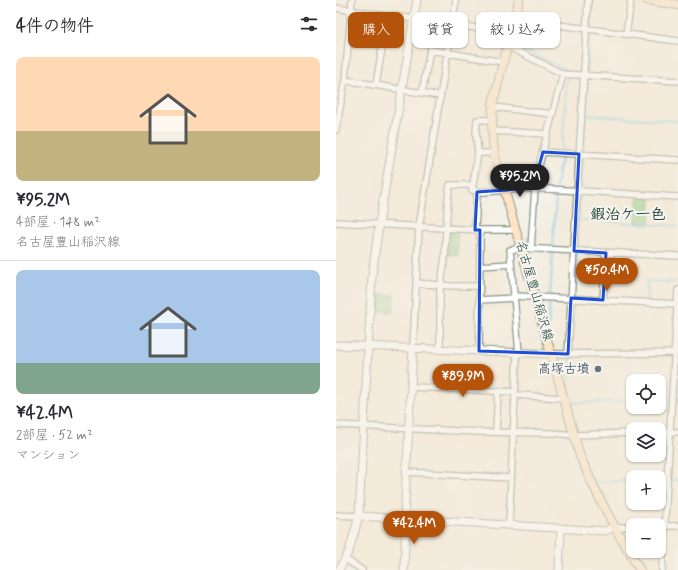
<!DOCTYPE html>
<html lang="ja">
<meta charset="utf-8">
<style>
:root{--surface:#fff;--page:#f2f2f3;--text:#2b2b33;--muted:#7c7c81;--line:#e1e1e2;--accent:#b45309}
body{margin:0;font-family:Mynerve,"Klee One",sans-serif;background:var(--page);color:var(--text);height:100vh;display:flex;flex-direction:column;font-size:15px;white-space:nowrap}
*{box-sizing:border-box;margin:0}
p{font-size:13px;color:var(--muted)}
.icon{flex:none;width:22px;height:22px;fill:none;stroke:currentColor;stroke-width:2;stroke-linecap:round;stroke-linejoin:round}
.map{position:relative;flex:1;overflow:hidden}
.panel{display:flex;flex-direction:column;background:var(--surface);width:336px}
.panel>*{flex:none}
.top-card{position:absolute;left:12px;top:12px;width:270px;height:36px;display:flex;gap:8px}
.buttons{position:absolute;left:290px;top:374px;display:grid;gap:8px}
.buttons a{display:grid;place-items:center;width:40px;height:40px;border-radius:8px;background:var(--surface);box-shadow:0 1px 3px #0004;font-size:20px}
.price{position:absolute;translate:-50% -34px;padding:0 9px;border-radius:14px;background:var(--accent);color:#fff;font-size:13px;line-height:26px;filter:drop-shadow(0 1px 2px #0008)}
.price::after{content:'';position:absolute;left:50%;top:24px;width:12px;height:9px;margin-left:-6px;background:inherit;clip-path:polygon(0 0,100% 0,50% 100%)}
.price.current{background:#222;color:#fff}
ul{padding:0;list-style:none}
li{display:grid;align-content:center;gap:8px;height:212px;padding:0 16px}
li+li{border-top:1px solid var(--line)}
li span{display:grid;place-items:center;height:124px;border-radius:8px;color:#555}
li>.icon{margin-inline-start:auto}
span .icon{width:72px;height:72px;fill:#fffc;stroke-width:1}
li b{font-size:17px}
h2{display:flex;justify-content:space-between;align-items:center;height:48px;padding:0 16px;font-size:17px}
.tag{padding:0 14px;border-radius:8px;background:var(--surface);box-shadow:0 1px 3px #0004;font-size:14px;line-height:36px}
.tag.current{background:var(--accent);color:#fff}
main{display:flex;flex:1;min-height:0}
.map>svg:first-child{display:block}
.green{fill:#8cce86;stroke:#56865d}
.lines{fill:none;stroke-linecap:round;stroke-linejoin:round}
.stream{stroke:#61c2df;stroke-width:1.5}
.minor-casing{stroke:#899486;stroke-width:8}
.tertiary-casing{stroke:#899486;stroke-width:9}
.secondary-casing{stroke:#899486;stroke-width:10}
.minor{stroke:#fff;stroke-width:5.5}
.tertiary{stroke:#fff;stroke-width:7}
.secondary{stroke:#ffe4c6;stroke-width:8}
.marked{fill:none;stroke:#1d4ed8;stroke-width:3;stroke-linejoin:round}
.worship-dot{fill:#6b7280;stroke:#f6f6f2;stroke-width:1.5}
.labels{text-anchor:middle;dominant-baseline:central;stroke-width:4;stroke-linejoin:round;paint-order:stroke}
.street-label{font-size:13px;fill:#1f3d34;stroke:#f6f6f2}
.worship-label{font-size:13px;font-weight:bold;fill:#5b616d;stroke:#f6f6f2;text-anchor:end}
.quarter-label{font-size:15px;font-weight:bold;fill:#1f3d34;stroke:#f6f6f2}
</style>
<main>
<section class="panel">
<h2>4件の物件<svg class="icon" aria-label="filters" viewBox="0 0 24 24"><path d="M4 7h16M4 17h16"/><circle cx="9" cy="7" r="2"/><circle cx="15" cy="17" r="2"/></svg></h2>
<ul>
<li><span style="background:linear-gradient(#ffd9b3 60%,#c2b280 0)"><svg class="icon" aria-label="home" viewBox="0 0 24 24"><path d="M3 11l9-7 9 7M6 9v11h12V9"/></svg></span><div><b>¥95.2M</b><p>4部屋 · 148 m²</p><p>名古屋豊山稲沢線</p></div></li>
<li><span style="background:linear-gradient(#a9c7e8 75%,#7fa58c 0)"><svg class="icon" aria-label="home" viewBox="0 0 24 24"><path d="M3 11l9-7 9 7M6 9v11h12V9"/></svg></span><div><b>¥42.4M</b><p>2部屋 · 52 m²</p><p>マンション</p></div></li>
</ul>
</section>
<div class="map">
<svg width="342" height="570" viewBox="0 0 342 570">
<rect width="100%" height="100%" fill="#f6f6f2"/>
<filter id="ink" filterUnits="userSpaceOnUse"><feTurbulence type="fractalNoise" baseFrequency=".025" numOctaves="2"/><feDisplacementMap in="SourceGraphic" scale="8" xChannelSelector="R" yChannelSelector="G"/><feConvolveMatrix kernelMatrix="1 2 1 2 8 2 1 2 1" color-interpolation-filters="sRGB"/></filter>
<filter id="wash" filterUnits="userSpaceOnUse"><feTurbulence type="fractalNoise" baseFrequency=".012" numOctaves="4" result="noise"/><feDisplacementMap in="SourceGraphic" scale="16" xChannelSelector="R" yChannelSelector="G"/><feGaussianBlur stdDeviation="0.9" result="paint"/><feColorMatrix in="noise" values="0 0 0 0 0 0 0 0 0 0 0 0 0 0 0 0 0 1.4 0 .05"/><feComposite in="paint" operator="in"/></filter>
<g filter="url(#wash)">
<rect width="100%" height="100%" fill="#f3ead9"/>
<path class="green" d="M302 197H315L314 223 300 222Z
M112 231H121L122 255H111Z
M41 294 58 295 57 312 40 311Z"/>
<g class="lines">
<path class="stream" d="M254 27 256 0
M176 44 230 70 231 72
M251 74 254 30
M249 115 342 121
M226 151 231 76
M247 152 251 77
M220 187 226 154
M244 188 246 156
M201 191 239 194
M186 192H193
M243 220 342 226
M217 248 220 193
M241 250 244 194
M214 295 217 252
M238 297 241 253
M311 300V281L340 282
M236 326 238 300
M212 327 214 299
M234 357 232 400 234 403 297 401
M339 400H342
M323 401H333
M336 480H342
M323 481 329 480
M259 482 297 481"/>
</g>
</g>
<g filter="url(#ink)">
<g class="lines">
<g class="minor-casing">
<path id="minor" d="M0 8 51 16 40 85
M51 16 54 15 77 19
M78 17 174 34
M178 19 342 41
M290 34 295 0
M171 46 227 74 342 81
M9 80 104 96
M86 93 94 50 167 62
M157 107 217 114
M0 130 9 80 16 0
M156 131 211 134
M207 152 342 160
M142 153 140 133 141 120H156
M158 153H142L136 190 147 192 197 188 342 197
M197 188 227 74
M0 222 144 230H180
M110 229 112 198 114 185H136
M139 230 141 192
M195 249 199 188
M144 266 175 264
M80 283 115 286H144
M104 285V349
M105 285 109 256 110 228
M178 296 342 304
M144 300 178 298
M267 300 270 253
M77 348 83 227 120 0
M143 351 144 230
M183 353 174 250 185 248 342 256
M216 354 341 353
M232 354 252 0
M75 387 179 392
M179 395 227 398
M0 425 142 432 216 433 238 435 297 433
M160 431 162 391
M323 432H342
M71 472 175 478
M0 515 23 516
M173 525 181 353
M323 526H342
M278 527H297
M9 559 26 570
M326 570 342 290"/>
</g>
<g class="tertiary-casing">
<path id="tertiary" d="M0 345 216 354
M23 516 269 531 278 527
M68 519 77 348
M3 570 13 551 23 516 36 276 43 224 81 0
M68 570 70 519
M223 570 225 528"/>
</g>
<g class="secondary-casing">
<path id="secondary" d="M183 0 157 103 156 124 158 153 244 456C261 496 281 533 304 570
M311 0 342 5"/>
</g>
<use href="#minor" class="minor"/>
<use href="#tertiary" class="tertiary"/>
<use href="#secondary" class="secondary"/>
</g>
</g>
<path d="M0 0H342V570H0ZM207 152 243 154 238 251 270 253 267 300 235 298 232 354 143 351 144 230H139L141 192 197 188Z" fill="#f3ead9" fill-opacity=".55" fill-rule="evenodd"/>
<path class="marked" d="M207 152 243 154 238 251 270 253 267 300 235 298 232 354 143 351 144 230H139L141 192 197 188Z"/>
<circle class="worship-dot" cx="262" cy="369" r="4"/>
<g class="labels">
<g class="street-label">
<text transform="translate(198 291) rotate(74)">名古屋豊山稲沢線</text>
</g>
<g class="worship-label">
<text x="254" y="369">高塚古墳</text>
</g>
<g class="quarter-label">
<text x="292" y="215">鍜治ケ一色</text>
</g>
</g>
</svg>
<div class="buttons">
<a><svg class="icon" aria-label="locate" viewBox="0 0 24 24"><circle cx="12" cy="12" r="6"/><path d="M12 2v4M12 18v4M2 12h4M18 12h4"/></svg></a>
<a><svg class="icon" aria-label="layers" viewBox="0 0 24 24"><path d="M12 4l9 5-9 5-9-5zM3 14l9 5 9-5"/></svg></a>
<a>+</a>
<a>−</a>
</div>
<b class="price current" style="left:184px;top:198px">¥95.2M</b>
<b class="price" style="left:271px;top:292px">¥50.4M</b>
<b class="price" style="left:127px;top:398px">¥89.9M</b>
<b class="price" style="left:78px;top:545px">¥42.4M</b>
<div class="top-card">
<a class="tag current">購入</a>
<a class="tag">賃貸</a>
<a class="tag">絞り込み</a>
</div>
</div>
</main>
